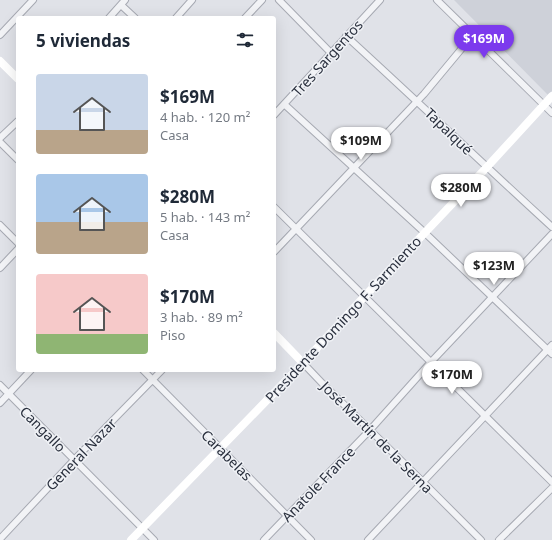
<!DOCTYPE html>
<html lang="es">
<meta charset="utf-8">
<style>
:root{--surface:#fff;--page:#f2f2f3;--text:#1f2937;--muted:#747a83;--accent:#7c3aed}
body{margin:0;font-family:"Noto Sans",sans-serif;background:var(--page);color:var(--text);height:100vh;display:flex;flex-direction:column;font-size:15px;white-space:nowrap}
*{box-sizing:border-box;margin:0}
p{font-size:13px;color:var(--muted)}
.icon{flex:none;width:22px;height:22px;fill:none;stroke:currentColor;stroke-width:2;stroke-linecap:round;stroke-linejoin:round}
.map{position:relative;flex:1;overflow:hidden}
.side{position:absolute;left:16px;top:16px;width:260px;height:356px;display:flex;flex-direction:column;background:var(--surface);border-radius:4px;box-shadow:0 4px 16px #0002}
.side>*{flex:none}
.price{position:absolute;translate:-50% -34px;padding:0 9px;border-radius:14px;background:#fff;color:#222;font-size:13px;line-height:26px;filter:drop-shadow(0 1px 2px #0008)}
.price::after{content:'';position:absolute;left:50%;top:24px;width:12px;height:9px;margin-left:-6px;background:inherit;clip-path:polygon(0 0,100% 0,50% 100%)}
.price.current{background:var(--accent);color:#fff}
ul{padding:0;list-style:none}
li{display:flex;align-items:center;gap:12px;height:100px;padding:0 20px}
li span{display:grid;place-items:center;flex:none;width:112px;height:80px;border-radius:4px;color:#555}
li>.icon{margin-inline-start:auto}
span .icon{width:48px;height:48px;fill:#fffc;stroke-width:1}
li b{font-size:17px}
h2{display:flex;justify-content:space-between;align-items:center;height:48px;padding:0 20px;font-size:17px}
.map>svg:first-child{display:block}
.built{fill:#ced1d9}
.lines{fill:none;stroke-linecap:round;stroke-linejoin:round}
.street-casing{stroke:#a6a9b2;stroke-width:8}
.street{stroke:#f2f3f6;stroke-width:6}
.secondary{stroke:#fff;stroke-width:8}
.labels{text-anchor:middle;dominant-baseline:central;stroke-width:3;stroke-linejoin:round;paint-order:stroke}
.street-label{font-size:14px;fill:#2a303e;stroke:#eff1f5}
</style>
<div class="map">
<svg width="552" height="540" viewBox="0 0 552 540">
<rect width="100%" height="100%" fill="#e0e2e8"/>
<path class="built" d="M454 0H552V91L548 95Z"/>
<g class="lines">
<g class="street-casing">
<path id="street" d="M279 0 331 53
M437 0 552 113
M121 5 135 18
M109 18 125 0
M176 18 192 0
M245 18 262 0
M0 35 33 0
M346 36C415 99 483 164 552 227
M284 104 424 232 552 354
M274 115 380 0
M0 138 18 121
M0 142 18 160
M274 207 552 482
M0 225 18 243
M274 252 424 94 473 35
M0 268 18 249
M303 363 322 383 423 482 481 540
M143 370 311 540
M0 385 154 540
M0 403 31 370
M0 539 74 460 162 370
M264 540 370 430 431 362 552 234
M368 540 552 345
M499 540 552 488"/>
</g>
<use href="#street" class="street"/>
<path class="secondary" d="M0 61 18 79
M274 333 303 363
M131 540 303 363 364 297 487 167 552 96"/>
</g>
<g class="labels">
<g class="street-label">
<text transform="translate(327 58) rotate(-48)">Tres Sargentos</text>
<text transform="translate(449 131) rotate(44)">Tapalqué</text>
<text transform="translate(343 319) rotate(-47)">Presidente Domingo F. Sarmiento</text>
<text transform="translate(43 429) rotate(45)">Cangallo</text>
<text transform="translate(377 437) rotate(45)">José Martín de la Serna</text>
<text transform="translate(81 454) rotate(-46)">General Nazar</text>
<text transform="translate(227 455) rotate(45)">Carabelas</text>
<text transform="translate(318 484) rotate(-46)">Anatole France</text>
</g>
</g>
</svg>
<b class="price current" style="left:484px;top:59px">$169M</b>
<b class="price" style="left:361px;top:161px">$109M</b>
<b class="price" style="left:461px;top:208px">$280M</b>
<b class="price" style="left:494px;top:286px">$123M</b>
<b class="price" style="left:452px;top:395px">$170M</b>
<section class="side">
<h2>5 viviendas<svg class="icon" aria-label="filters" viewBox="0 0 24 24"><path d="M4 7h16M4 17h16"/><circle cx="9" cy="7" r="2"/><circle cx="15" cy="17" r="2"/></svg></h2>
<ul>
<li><span style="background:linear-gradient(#c9d6e8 70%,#b9a48a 0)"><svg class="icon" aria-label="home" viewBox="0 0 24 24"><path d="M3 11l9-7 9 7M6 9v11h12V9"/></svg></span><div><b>$169M</b><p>4 hab. · 120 m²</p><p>Casa</p></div></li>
<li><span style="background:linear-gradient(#a9c7e8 60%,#b9a48a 0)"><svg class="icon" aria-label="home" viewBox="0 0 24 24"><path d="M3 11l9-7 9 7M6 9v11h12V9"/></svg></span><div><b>$280M</b><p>5 hab. · 143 m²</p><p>Casa</p></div></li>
<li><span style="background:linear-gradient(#f6c9c9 75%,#8fb573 0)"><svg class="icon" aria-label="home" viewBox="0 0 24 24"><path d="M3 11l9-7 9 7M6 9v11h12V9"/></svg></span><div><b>$170M</b><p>3 hab. · 89 m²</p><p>Piso</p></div></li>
</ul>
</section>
</div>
